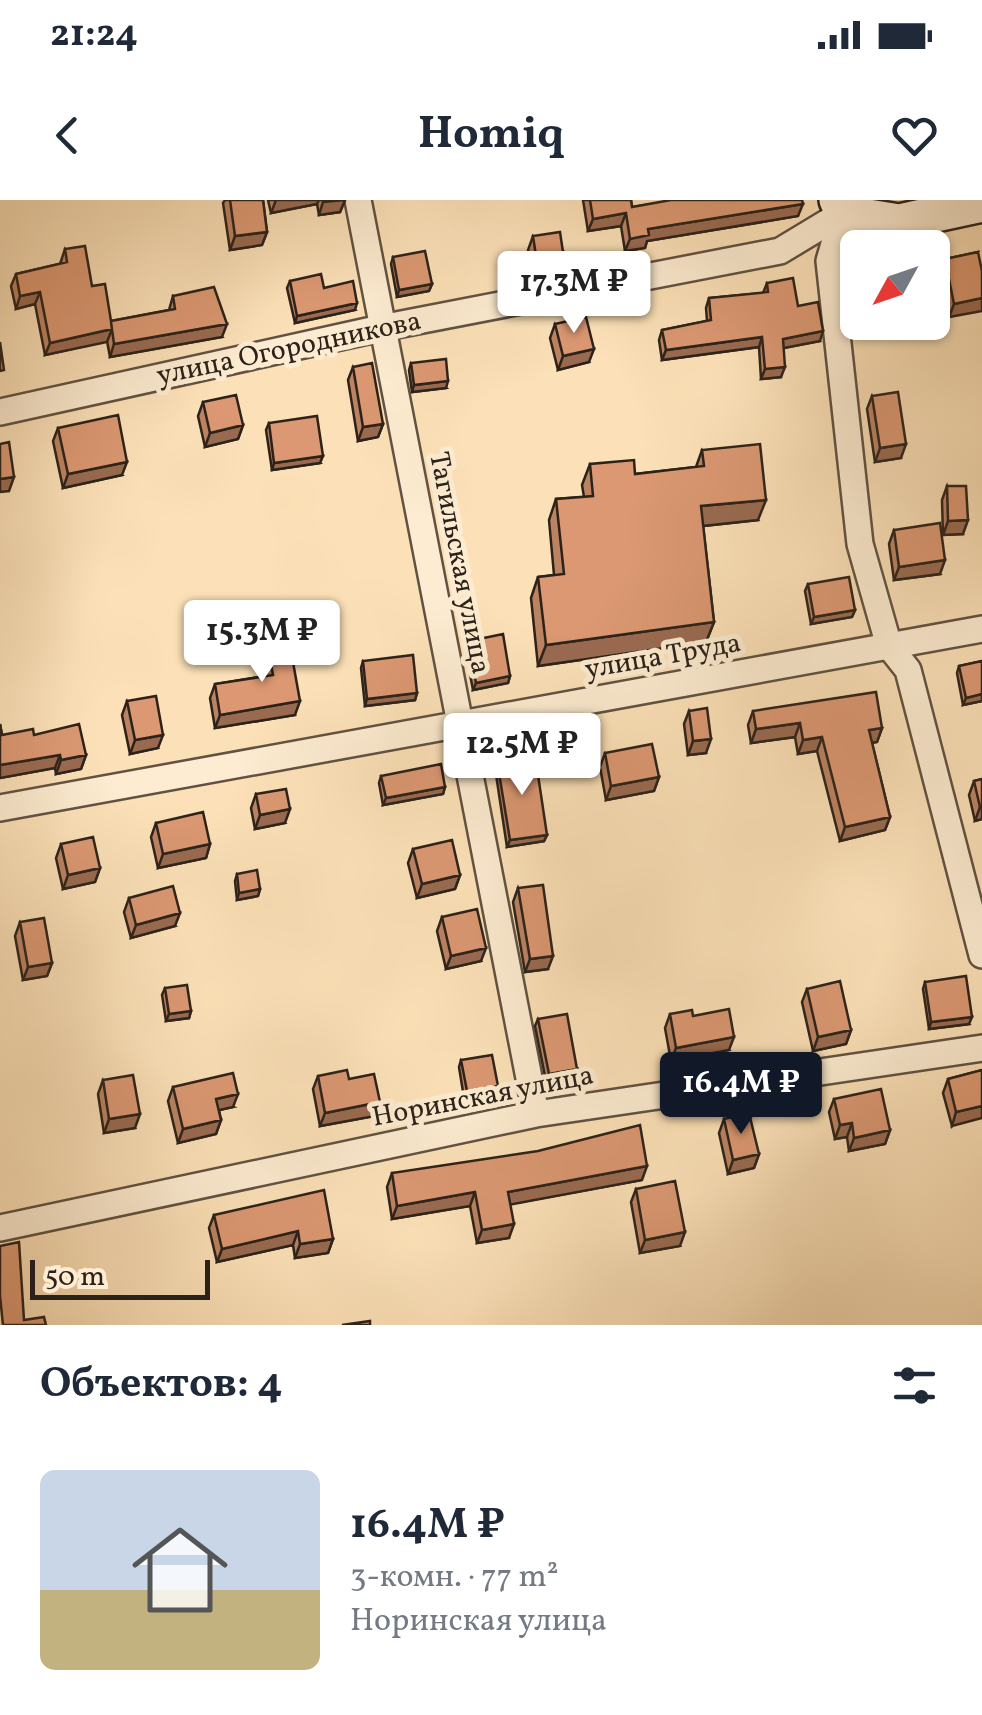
<!DOCTYPE html>
<html lang="ru">
<meta charset="utf-8">
<style>
:root{--surface:#fff;--page:#f2f2f3;--text:#1f2937;--muted:#747a83;--accent:#111827}
body{margin:0;font-family:Vollkorn,serif;background:var(--page);color:var(--text);height:100vh;display:flex;flex-direction:column;font-size:38px;white-space:nowrap}
*{box-sizing:border-box;margin:0}
p{font-size:32px;color:var(--muted)}
.icon{flex:none;width:55px;height:55px;fill:none;stroke:currentColor;stroke-width:2;stroke-linecap:round;stroke-linejoin:round}
.map{position:relative;height:1125px;overflow:hidden}
.side{display:flex;flex-direction:column;background:var(--surface);flex:1}
.side>*{flex:none}
.needle{width:65px;rotate:230deg}
.fabs{position:absolute;left:840px;top:30px;display:grid;gap:20px}
.fabs a{display:grid;place-items:center;width:110px;height:110px;border-radius:15px;background:var(--surface);box-shadow:0 2px 8px #0004;font-size:50px}
.scale{position:absolute;left:30px;bottom:25px;width:180px;box-sizing:border-box;padding-left:10px;border:5px solid #2c221a;border-top:0;font-size:28px;line-height:35px;white-space:nowrap;color:#2c221a;-webkit-text-stroke:8px #fdecd1;paint-order:stroke}
.price{position:absolute;translate:-50% -85px;padding:0 22px;border-radius:10px;background:#fff;color:#222;font-size:32px;line-height:65px;filter:drop-shadow(0 2px 5px #0008)}
.price::after{content:'';position:absolute;left:50%;top:60px;width:30px;height:22px;margin-left:-15px;background:inherit;clip-path:polygon(0 0,100% 0,50% 100%)}
.price.active{background:var(--accent);color:#fff}
ul{padding:0;list-style:none}
li{display:flex;align-items:center;gap:30px;height:250px;padding:0 40px}
li span{display:grid;place-items:center;flex:none;width:280px;height:200px;border-radius:15px;color:#555}
li>.icon{margin-inline-start:auto}
span .icon{width:120px;height:120px;fill:#fffc;stroke-width:1}
li b{font-size:42px}
h2{display:flex;justify-content:space-between;align-items:center;height:120px;padding:0 40px;font-size:42px}
.status{display:flex;justify-content:space-between;align-items:center;height:70px;padding:0 50px;background:var(--surface);direction:ltr}
.status svg{height:28px;fill:currentColor}
header{display:flex;justify-content:space-between;align-items:center;height:130px;padding:0 40px;background:var(--surface);font-size:45px;font-weight:700}
.map>svg:first-child{display:block}
.lines{fill:none;stroke-linecap:round;stroke-linejoin:round}
.street-casing{stroke:#605242;stroke-width:30}
.secondary-casing{stroke:#2c221a;stroke-width:40}
.street{stroke:#fdecd1;stroke-width:25}
.secondary{stroke:#fdecd1;stroke-width:35}
.wall{fill:#bc8362;stroke:#2c221a;stroke-width:2.5}
.shaded-wall{fill:#996a50;stroke:#2c221a;stroke-width:2.5}
.building{fill:#db9872;stroke:#2c221a;stroke-width:2.5}
.labels{text-anchor:middle;dominant-baseline:central;stroke-width:10;stroke-linejoin:round;paint-order:stroke}
.street-label{font-size:28px;fill:#2c221a;stroke:#fdecd1}
</style>
<div class="status"><b>21:24</b><svg viewBox="0 0 49 12"><path d="M0 12V9h3v3zM5 12V6h3v6zM10 12V3h3v9zM15 12V0h3v12zM26 1h20v11H26zM47 4h2v5h-2z"/></svg></div>
<header><svg class="icon" aria-label="back" viewBox="0 0 24 24"><path d="M15 5l-7 7 7 7"/></svg>Homiq<svg class="icon" aria-label="heart" viewBox="0 0 24 24"><path d="M12 20l-8-8c-3-5 5-10 8-4 3-6 11-1 8 4z"/></svg></header>
<div class="map">
<svg width="982" height="1125" viewBox="0 0 982 1125">
<rect width="100%" height="100%" fill="#fce1b8"/>
<filter id="stains"><feTurbulence type="fractalNoise" baseFrequency=".002" numOctaves="4"/><feColorMatrix values="0 0 0 0 .2 0 0 0 0 .09 0 0 0 0 .02 0 0 0 .5 -.17"/></filter>
<radialGradient id="worn" r=".72"><stop offset=".6" stop-color="#630" stop-opacity="0"/><stop offset="1" stop-color="#630" stop-opacity=".3"/></radialGradient>
<g class="lines">
<g class="street-casing">
<path id="street" d="M358 0 536 914
M843 13 829 61 860 344 889 446 908 470 982 755
M0 212 381 128 780 51 843 13
M0 608 982 429
M0 1028 536 914 982 848"/>
</g>
<g class="secondary-casing">
<path id="secondary" d="M837 0 843 13 899 22 982 4"/>
</g>
<use href="#street" class="street"/>
<use href="#secondary" class="secondary"/>
</g>
<path class="wall" d="M225 0H263L267 32 262 45 230 50 223 3Z
M268 0H345L340 12 319 15 317 4 271 13Z
M583 0H631L632 7 665 2V0H802L798 16 647 41 645 48 625 51 621 26 588 31Z
M533 36 558 66 531 70 528 50Z
M65 49 92 86 111 121 169 110 173 96 222 137 110 157 107 141 45 155 35 104 16 109 11 86 16 74 60 64Z
M978 52 949 117 940 72 945 59Z
M393 57 432 84 429 91 397 97 391 64Z
M854 78H858V122H854L851 85Z
M290 81 324 88 355 110 295 123 287 88Z
M767 83 798 106 820 141 783 148 781 177 761 179 759 147 662 160 659 140 662 130 707 121 706 108 709 98 763 93Z
M555 124 589 162 558 170 550 138Z
M411 163 446 188 412 192 409 170Z
M353 167 383 224 378 237 358 241 348 180Z
M872 196 901 258 875 262 867 209Z
M203 202 243 225 238 239 205 247 198 216Z
M269 223 320 263 272 270 266 230Z
M58 228 122 275 63 288 53 241Z
M702 250 758 320 703 326 714 422 706 442 538 466 531 398 538 377 554 375 549 320 556 299 584 297 582 285 590 264 635 274 696 267Z
M947 286 963 334 943 335 942 300Z
M894 330 940 374 894 380 889 344Z
M808 384 855 410 852 417 811 424 805 391Z
M479 439 510 476 508 483 473 490 466 454 469 447 477 446Z
M267 444 295 515 215 528 210 498 215 484 266 476 262 457Z
M363 461 417 493 415 500 365 506 361 468Z
M982 461V501L963 505 957 473 959 466Z
M127 501 158 548 130 554 122 515Z
M689 511 706 553 688 555 684 524Z
M753 511 882 528 877 542 872 543 890 617 885 630 840 641 817 551 798 554 795 537 751 543 748 525Z
M0 524 2 535H34L86 555 81 569 56 574 55 568 0 578Z
M605 553 659 577 654 591 606 600 600 567Z
M497 561 547 635 544 641 507 647 495 568Z
M381 576 445 587 443 594 383 605 379 583Z
M982 579V619L975 621 969 595 974 581Z
M256 594 285 623 255 629 251 608Z
M156 623 210 644 206 658 158 668 151 637Z
M61 644 100 668 95 682 63 689 56 658Z
M413 649 460 675 455 689 417 698 408 663Z
M237 674 260 689 258 696 237 700 235 681Z
M518 688 548 769 525 772 513 702Z
M129 698 175 726 131 738 124 712Z
M442 717 481 761 446 769 437 731Z
M20 722 52 763 47 776 23 780 15 736Z
M925 782 969 824 929 829 923 789Z
M165 788 191 811 189 818 166 821 162 795Z
M807 789 851 830 846 844 813 851 802 802Z
M670 814 693 816 729 850 671 861 665 828Z
M538 819 574 876 546 881 535 826Z
M461 860 495 893 464 898 459 867Z
M982 870 952 926 943 893 948 879Z
M318 876 349 879 380 902 375 916 320 926 313 889Z
M103 880 135 928 104 933 98 894Z
M173 887 233 907 219 910 221 920 216 934 178 943 168 901Z
M834 899 890 930 885 944 849 951 847 937 835 939 829 912Z
M724 919 759 954 754 968 728 974 719 933Z
M392 973 642 980 510 1004 509 1038 477 1043 470 1006 392 1019 387 987Z
M636 989 680 1046 640 1053 631 1002Z
M214 1015 333 1039 328 1053 295 1058 293 1045 217 1062 209 1028Z"/>
<path class="shaded-wall" d="M276 0H319L317 4 271 13Z
M345 0 340 12 319 15 323 2Z
M803 4 798 16 647 41 645 48 625 51 630 39 648 29Z
M626 13 621 26 588 31 593 19Z
M267 32 262 45 230 50 235 36Z
M563 52 558 66 531 70 536 56Z
M432 84 429 91 397 97 399 90Z
M40 92 35 104 16 109 20 96Z
M982 98V111L949 117 954 104Z
M357 103 355 110 295 123 297 116Z
M227 124 222 137 110 157 114 144Z
M112 129 107 142 45 155 50 143Z
M823 131 820 141 779 149 783 139Z
M762 137 759 147 662 160 666 150Z
M594 149 589 162 558 170 563 156Z
M785 167 781 177 761 179 765 169Z
M448 181 446 188 412 192 414 185Z
M383 224 378 237 358 241 363 227Z
M243 225 238 239 205 247 210 233Z
M906 244 901 258 875 262 880 248Z
M323 256 320 263 272 270 274 263Z
M127 262 122 275 63 288 68 274Z
M14 277 9 291 0 292V279Z
M766 300 758 320 694 327 701 306Z
M968 320 963 334 943 335 948 321Z
M945 360 940 374 894 380 899 367Z
M855 410 852 417 811 424 814 417Z
M714 422 706 442 538 466 546 445Z
M510 476 508 483 473 490 476 483Z
M417 493 415 500 365 506 367 499Z
M982 494V501L963 505 966 498Z
M300 501 295 515 215 528 220 515Z
M800 523 795 537 751 543 756 529Z
M882 528 877 542 864 544 869 530Z
M163 535 158 548 130 554 135 540Z
M822 537 817 551 798 554 803 540Z
M711 539 706 553 688 555 693 541Z
M60 555 55 568 0 578V565Z
M86 555 81 569 56 574 61 560Z
M659 577 654 591 606 600 611 586Z
M445 587 443 594 383 605 386 598Z
M980 607H982V619L975 621Z
M290 609 285 623 255 629 260 615Z
M890 617 885 630 840 641 845 627Z
M547 635 544 641 507 647 510 640Z
M210 644 206 658 158 668 163 654Z
M100 668 95 682 63 689 68 675Z
M460 675 455 689 417 698 422 684Z
M260 689 258 696 237 700 239 693Z
M180 713 175 726 131 738 136 725Z
M486 748 481 761 446 769 451 756Z
M553 756 548 769 525 772 530 759Z
M52 763 47 776 23 780 28 767Z
M191 811 189 818 166 821 169 814Z
M972 817 969 824 929 829 931 822Z
M851 830 846 844 813 851 818 837Z
M734 837 729 850 671 861 676 848Z
M577 869 574 876 546 881 549 874Z
M498 886 495 893 464 898 467 891Z
M238 894 233 907 211 912 216 899Z
M380 902 375 916 320 926 325 913Z
M982 906V918L952 926 956 912Z
M140 914 135 928 104 933 109 919Z
M221 920 216 934 178 943 183 929Z
M852 923 847 937 835 939 840 925Z
M890 930 885 944 849 951 854 938Z
M759 954 754 968 728 974 733 960Z
M647 966 642 980 503 1006 508 992Z
M475 992 470 1006 392 1019 397 1006Z
M514 1024 509 1038 477 1043 482 1030Z
M298 1031 293 1045 217 1062 222 1049Z
M685 1032 680 1046 640 1053 645 1040Z
M333 1039 328 1053 295 1058 300 1044Z"/>
<path class="building" d="M230 0H263L267 32 235 36Z
M590 0H631L632 7 671 0H802L803 4 648 29 649 35 630 39 626 13 593 19Z
M560 32 563 52 536 56 533 36Z
M85 46 92 86 105 84 111 121 175 109 173 96 214 87 227 124 114 144 111 122 112 129 50 143 40 92 20 96 16 74 67 62 65 49Z
M425 51 432 84 399 90 393 57Z
M978 52 982 71V98L954 104 945 59Z
M321 74 324 88 353 81 357 103 297 116 290 81Z
M793 78 798 106 818 102 823 131 783 139 785 167 765 169 762 137 666 150 662 130 711 120 709 98 768 92 767 83Z
M854 78H858V115H856Z
M586 117 594 149 563 156 555 124Z
M0 142 4 170 0 171Z
M446 159 448 181 414 185 411 163Z
M372 163 383 224 363 227 353 167Z
M898 192 906 244 880 248 872 196Z
M236 195 243 225 210 233 203 202Z
M118 215 127 262 68 274 58 228Z
M317 216 323 256 274 263 269 223Z
M9 242 14 277 0 279V244Z
M760 244 766 300 701 306 714 422 546 445 538 377 564 374 556 299 593 296 590 264 634 260 635 274 704 266 702 250Z
M947 286H966L968 320 948 321Z
M940 323 945 360 899 367 894 330Z
M849 377 855 410 814 417 808 384Z
M503 434 510 476 476 483 469 447 480 445 479 439Z
M289 440 300 501 220 515 215 484 273 475 267 444Z
M413 455 417 493 367 499 363 461Z
M982 461V494L966 498 959 466Z
M876 492 882 528 869 530 890 617 845 627 822 537 803 540 800 523 756 529 753 511Z
M156 496 163 535 135 540 127 501Z
M707 508 711 539 693 541 689 511Z
M0 524 2 535 33 529 34 535 79 524 86 555 61 560 60 555 0 565Z
M652 544 659 577 611 586 605 553Z
M535 555 547 635 510 640 497 561Z
M441 564 445 587 386 598 381 576Z
M982 579V607H980L974 581Z
M286 589 290 609 260 615 256 594Z
M203 612 210 644 163 654 156 623Z
M93 637 100 668 68 675 61 644Z
M452 640 460 675 422 684 413 649Z
M257 670 260 689 239 693 237 674Z
M543 685 553 756 530 759 518 688Z
M173 686 180 713 136 725 129 698Z
M477 709 486 748 451 756 442 717Z
M44 718 52 763 28 767 20 722Z
M966 776 972 817 931 822 925 782Z
M840 781 851 830 818 837 807 789Z
M187 785 191 811 169 814 165 788Z
M729 809 734 837 676 848 670 814 692 810 693 816Z
M567 814 577 869 549 874 538 819Z
M492 855 498 886 467 891 461 860Z
M347 870 349 879 374 874 380 902 325 913 318 876Z
M982 870V906L956 912 948 879Z
M233 873 238 894 216 899 221 920 183 929 173 887Z
M133 875 140 914 109 919 103 880Z
M881 889 890 930 854 938 852 923 840 925 834 899Z
M749 913 759 954 733 960 724 919Z
M640 925 647 966 508 992 514 1024 482 1030 475 992 397 1006 392 973 538 951Z
M675 981 685 1032 645 1040 636 989Z
M324 990 333 1039 300 1044 298 1031 222 1049 214 1015Z
M19 1042 24 1120 44 1117 46 1125H3L0 1096V1046Z
M370 1121V1125H342Z"/>
<g class="labels">
<g class="street-label">
<text transform="translate(289 149) rotate(-12)">улица Огородникова</text>
<text transform="translate(459 363) rotate(79)">Тагильская улица</text>
<text transform="translate(663 457) rotate(-10)">улица Труда</text>
<text transform="translate(483 897) rotate(-11)">Норинская улица</text>
</g>
</g>
<rect width="100%" height="100%" filter="url(#stains)"/>
<rect width="100%" height="100%" fill="url(#worn)"/>
</svg>
<div class="fabs">
<a><svg class="needle" viewBox="-14 -14 28 28"><path d="M0-13l5 13h-10z" fill="#e53935"/><path d="M0 13l5-13h-10z" fill="#747a83"/></svg></a>
</div>
<div class="scale">50 m</div>
<b class="price" style="left:574px;top:136px">17.3M ₽</b>
<b class="price" style="left:262px;top:485px">15.3M ₽</b>
<b class="price" style="left:522px;top:598px">12.5M ₽</b>
<b class="price active" style="left:741px;top:937px">16.4M ₽</b>
</div>
<section class="side">
<h2>Объектов: 4<svg class="icon" aria-label="filters" viewBox="0 0 24 24"><path d="M4 7h16M4 17h16"/><circle cx="9" cy="7" r="2"/><circle cx="15" cy="17" r="2"/></svg></h2>
<ul>
<li><span style="background:linear-gradient(#c9d6e8 60%,#c2b280 0)"><svg class="icon" aria-label="home" viewBox="0 0 24 24"><path d="M3 11l9-7 9 7M6 9v11h12V9"/></svg></span><div><b>16.4M ₽</b><p>3-комн. · 77 m²</p><p>Норинская улица</p></div></li>
</ul>
</section>
